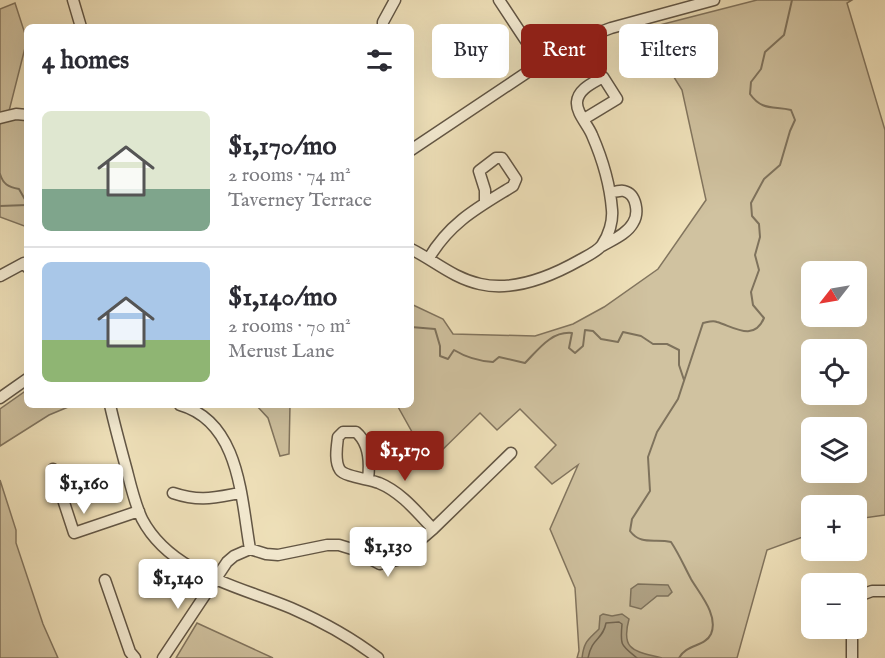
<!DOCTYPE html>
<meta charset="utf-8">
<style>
:root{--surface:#fff;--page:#f7f7f7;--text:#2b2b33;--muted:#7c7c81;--line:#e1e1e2;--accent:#8f2418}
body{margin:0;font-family:"IM FELL English",serif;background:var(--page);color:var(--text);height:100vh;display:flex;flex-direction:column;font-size:22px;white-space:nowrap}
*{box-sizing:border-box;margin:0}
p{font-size:20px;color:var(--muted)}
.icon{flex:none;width:33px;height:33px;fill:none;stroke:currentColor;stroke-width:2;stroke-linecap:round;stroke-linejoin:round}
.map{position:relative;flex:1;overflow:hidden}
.drawer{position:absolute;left:24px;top:24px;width:390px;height:384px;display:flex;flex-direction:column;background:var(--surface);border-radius:9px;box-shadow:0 6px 24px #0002}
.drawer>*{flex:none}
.top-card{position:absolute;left:432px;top:24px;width:363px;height:54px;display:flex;gap:12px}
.needle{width:39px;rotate:239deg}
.tools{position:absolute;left:801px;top:261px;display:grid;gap:12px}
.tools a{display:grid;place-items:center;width:66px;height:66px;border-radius:9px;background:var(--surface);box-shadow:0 6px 24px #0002;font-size:30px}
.price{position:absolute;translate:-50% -51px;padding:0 14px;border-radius:6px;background:#fff;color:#222;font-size:20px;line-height:39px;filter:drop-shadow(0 2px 3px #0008)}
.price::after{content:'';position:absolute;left:50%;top:36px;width:18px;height:14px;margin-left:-9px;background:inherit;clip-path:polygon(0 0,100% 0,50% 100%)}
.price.current{background:var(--accent);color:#fff}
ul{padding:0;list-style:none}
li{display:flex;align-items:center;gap:18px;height:150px;padding:0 18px}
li+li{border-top:2px solid var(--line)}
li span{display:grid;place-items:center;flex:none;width:168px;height:120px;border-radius:9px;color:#555}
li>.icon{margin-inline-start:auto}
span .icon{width:72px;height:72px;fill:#fffc;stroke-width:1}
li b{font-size:26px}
h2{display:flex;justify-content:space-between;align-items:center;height:72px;padding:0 18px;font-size:26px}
.chip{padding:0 21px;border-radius:9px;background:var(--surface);box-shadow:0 6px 24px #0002;font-size:21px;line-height:54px}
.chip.current{background:var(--accent);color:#fff}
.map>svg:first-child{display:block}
.green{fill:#d0c2a0;stroke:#82755f;stroke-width:1.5;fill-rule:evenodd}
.water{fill:#b0a386;stroke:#7e725c;stroke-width:1.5}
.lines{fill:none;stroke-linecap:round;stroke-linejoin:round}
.shore{stroke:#726652;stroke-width:1.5}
.stream{stroke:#7e725c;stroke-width:2}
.minor-casing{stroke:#625645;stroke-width:13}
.minor{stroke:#f5ecd3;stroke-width:10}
</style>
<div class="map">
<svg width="885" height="658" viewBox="0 0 885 658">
<rect width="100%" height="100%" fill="#f0e2bb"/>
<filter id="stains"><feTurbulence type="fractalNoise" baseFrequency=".00333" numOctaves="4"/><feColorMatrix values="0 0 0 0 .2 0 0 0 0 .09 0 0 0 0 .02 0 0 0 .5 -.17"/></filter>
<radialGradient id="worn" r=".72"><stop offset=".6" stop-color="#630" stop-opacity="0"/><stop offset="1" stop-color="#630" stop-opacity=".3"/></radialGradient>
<path class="green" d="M757 0H852L847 3 885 130V515L857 519 856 506H812L811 534 767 550 737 658H577L579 651 575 588 550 529 578 465 552 484 535 467 556 445 520 409 497 430 480 413 433 459 416 439 397 405H411V304L443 319 453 334 535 336 573 324 604 307 658 269 706 200 682 90 644 29ZM812 272H856V316H812ZM812 350H856V394H812ZM812 428H856V472H812Z
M15 3 27 40 8 115H27V227L0 217V9Z
M27 390V405H73L49 415 0 446V409Z
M256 405H290L289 454 280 456 268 418Z
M0 480 16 530V543L43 624 58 658H0Z
M197 623 273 658H176Z"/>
<path class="water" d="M638 584 668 585 672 592 668 596H657L641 609 630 606 631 589Z
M603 614 612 616 622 614 629 619C620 652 636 651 662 658H582C584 641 588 640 599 629L600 616Z"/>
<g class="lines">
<path class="shore" d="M588 658C592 637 603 640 606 623L619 622 622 624C620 646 621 645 637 658"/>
<path class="stream" d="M0 174C3 184 8 187 19 189L27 203
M0 206 27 205
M411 327 435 329 440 346V356L448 359 454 350C467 358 478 361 493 362L499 357 525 363C538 350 551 331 572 333L569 348 575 353 583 346 585 330 593 331 601 339 618 342 623 332 641 336 653 344H667L679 350V365L684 380
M679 658C686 644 705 647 711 634 719 615 699 593 691 579 684 566 679 554 671 542 655 538 641 546 630 531L632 519 650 491 648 457 657 432 678 399 703 323C708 322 713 320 717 322 734 327 754 342 764 318L753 305 751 292 759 270 755 255 760 237 759 224 752 216 751 203 764 179 780 165 790 131 795 120 791 110C773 106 762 111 750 94L751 82 761 69 765 52 784 35 792 0"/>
<g class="minor-casing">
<path id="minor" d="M73 0 81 27
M499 0 540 62
M383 27V22L395 0
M0 118 16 114 27 115
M411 150 571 43 611 28 714 0
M602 246C612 240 627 234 633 223 639 214 637 194 624 191 620 190 614 192 610 193
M411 249C435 261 453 278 480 284 514 292 550 277 580 260 587 256 598 251 602 245 609 235 613 221 612 210 610 184 602 158 592 135 588 125 576 113 577 102 578 89 593 83 603 77L617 99 584 119
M429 258C450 222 479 207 513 186L516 179 502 158H496L479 171 485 190V203
M0 276 24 263 27 267
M0 398 27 379
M110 405C115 427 121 449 127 471 131 487 135 504 142 519 171 574 239 586 291 608 321 621 352 638 378 658
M180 405C240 422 241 498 250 549
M53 469 74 533 139 511
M368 479C370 463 369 443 356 432H343L338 437C337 446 334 461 340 470 345 477 370 479 379 483 401 492 417 512 433 529
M173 493C200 502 213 498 240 493
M105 580 130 652 135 658
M856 597 872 591H885
M852 628V658
M163 658 227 562 234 556 250 549 266 554 278 555 327 545H339L352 549 380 564 397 560 433 529 511 453"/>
</g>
<use href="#minor" class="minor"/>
</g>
<rect width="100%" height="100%" filter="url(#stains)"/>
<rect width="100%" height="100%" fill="url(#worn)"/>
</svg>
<div class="tools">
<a><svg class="needle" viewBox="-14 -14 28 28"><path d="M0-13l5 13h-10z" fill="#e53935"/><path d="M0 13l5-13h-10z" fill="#7c7c81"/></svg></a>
<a><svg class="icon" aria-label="locate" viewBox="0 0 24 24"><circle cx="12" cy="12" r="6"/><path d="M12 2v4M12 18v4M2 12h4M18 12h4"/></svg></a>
<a><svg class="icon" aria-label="layers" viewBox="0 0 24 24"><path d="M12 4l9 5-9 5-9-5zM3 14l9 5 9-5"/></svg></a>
<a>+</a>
<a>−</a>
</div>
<b class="price current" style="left:405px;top:482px">$1,170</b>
<b class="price" style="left:84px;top:515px">$1,160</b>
<b class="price" style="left:388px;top:578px">$1,130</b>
<b class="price" style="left:178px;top:610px">$1,140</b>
<div class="top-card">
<a class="chip">Buy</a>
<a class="chip current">Rent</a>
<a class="chip">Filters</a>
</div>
<section class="drawer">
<h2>4 homes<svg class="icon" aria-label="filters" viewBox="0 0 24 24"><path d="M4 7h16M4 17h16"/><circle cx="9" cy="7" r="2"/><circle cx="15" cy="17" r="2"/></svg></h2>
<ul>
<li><span style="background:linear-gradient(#dfe7d0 65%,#7fa58c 0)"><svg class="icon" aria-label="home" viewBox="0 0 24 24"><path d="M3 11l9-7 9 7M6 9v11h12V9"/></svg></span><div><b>$1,170/mo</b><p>2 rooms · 74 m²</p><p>Taverney Terrace</p></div></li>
<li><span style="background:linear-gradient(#a9c7e8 65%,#8fb573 0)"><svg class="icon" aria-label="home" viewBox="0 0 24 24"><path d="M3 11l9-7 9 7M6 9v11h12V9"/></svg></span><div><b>$1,140/mo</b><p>2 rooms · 70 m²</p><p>Merust Lane</p></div></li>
</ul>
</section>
</div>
